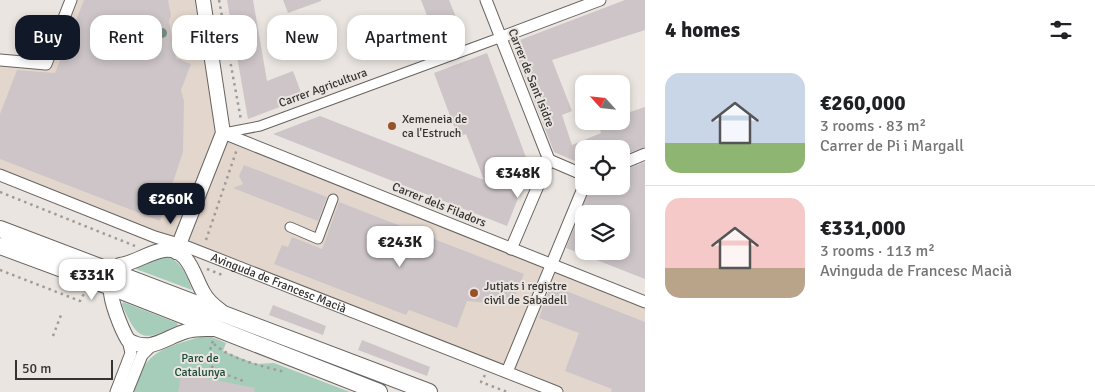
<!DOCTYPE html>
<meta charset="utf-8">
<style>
:root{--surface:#fff;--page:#f6f6f6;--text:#202124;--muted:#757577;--line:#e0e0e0;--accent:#111827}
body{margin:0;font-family:Signika,sans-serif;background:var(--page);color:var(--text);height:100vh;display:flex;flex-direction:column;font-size:19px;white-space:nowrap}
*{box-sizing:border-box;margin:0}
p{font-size:16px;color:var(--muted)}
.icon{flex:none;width:28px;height:28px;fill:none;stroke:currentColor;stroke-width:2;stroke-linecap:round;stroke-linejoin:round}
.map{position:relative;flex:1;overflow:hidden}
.details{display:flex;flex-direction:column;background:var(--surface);width:450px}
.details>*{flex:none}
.top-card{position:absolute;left:15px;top:15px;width:475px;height:45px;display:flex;gap:10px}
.needle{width:32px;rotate:297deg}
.fabs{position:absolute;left:575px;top:75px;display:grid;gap:10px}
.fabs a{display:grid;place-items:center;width:55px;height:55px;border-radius:10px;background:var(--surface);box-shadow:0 2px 8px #0003;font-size:25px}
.scale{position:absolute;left:15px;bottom:12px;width:98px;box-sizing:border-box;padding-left:5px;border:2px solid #353331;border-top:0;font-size:14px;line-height:18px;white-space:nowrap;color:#353331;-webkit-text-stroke:4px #eae5e0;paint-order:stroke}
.price{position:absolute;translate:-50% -42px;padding:0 11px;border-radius:10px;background:#fff;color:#222;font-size:16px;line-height:32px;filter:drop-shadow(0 1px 2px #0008)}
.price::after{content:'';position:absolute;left:50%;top:30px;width:15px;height:11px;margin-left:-8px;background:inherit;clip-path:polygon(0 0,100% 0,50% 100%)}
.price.current{background:var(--accent);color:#fff}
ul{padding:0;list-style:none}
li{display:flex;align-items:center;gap:15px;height:125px;padding:0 20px}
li+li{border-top:1px solid var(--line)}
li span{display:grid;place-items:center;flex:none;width:140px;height:100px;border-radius:15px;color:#555}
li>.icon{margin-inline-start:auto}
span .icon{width:60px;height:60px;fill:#fffc;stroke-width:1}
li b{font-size:21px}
h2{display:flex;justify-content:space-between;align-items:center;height:60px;padding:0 20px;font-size:21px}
.chip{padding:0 18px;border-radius:15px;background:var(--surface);box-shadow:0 2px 8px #0003;font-size:18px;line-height:45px}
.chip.current{background:var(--accent);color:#fff}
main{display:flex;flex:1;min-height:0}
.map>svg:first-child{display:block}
.built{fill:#e3d7cd}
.green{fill:#a5cdba}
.building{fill:#cdc5c7;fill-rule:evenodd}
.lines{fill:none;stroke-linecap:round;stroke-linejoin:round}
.pedestrian-casing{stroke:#68635f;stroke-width:11}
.minor-casing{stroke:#68635f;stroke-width:13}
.tertiary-casing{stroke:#68635f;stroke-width:16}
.secondary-casing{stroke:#68635f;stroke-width:18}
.path{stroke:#9f9b98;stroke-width:2.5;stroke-dasharray:2.5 4;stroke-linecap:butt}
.pedestrian{stroke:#fff;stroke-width:9}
.minor{stroke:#fff;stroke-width:11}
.tertiary{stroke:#fff;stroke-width:14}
.secondary{stroke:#fff;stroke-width:16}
.tree{fill:#799184}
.poi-dot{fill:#975226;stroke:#eae5e0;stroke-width:2}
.labels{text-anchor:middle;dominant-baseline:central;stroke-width:4;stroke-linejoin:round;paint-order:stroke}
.street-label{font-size:12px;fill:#353331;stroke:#eae5e0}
.poi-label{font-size:12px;fill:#353331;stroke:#eae5e0;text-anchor:start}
.park-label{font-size:12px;fill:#1c4c39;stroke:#eae5e0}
</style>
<main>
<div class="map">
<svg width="645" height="392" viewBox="0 0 645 392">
<rect width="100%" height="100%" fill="#eae5e0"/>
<path class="built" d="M74 0H203L223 133 645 302V392H558L0 175V64H47Z"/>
<path class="green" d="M161 257C180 256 187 275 192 290L136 269 137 267Z
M123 302 177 323 178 325C142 343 138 340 122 305Z
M207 335 226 343 223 351 256 364 274 363 350 392H134C138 382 141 368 149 360 160 347 190 340 207 335Z"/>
<path class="building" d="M84 0H168L171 16 169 21 176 58 191 64 181 90 184 101 183 152 160 221 0 159V114L17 70 55 73Z
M227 0H253L267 81 293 71 303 98 248 119Z
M283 0H321V1L288 13Z
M421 0H449L464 37 439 46Z
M625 0H645V30L552 60 572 111 562 115 572 145 601 133 597 121H621V115L645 107V147L621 156V149H584V165L554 152 512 43Z
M487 53 530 168 507 226 273 134 320 116 484 180 466 134 458 137 434 73Z
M645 162V279L566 248 591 186H631L621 182V171ZM584 214H621V251H584Z
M244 165 327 197 318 221 233 188 243 184 239 176Z
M339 202 524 274 511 306 491 299 489 303 467 301 457 328 409 310 406 315 274 264 282 245 288 247 292 237 322 249Z
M551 285 645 322V392H611L612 389 565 371 579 333 539 318Z
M273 305 326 326 323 335 269 315Z
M362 340 430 367 427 376 358 350Z
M181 373 255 388 254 392H178Z"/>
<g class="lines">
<g class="pedestrian-casing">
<path id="pedestrian" d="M224 133 260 126 499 38
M290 227 318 239 333 199"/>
</g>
<g class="minor-casing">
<g id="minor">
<path d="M486 0 549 160 511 249"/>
<path d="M499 38 600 0"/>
<path d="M0 60 46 64 71 0"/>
<path d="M223 133 645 302"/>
<path d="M549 160 584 175"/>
<path d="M621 164 645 154"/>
<path id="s1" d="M0 175 155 237 185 246 557 392"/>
<path d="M507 372 584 186"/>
<path d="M116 392 131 353 128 340"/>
<path d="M127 392 142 355 152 345"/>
</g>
</g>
<g class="tertiary-casing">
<path id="tertiary" d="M176 252 223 133 203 0
M127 264C120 271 113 277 111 287 109 299 122 330 128 340 151 354 165 337 187 331 196 328 206 329 215 329
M120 265C135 263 149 252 164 250 189 247 193 275 203 292 207 300 214 306 221 311"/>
</g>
<g class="secondary-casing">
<path id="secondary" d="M0 229 429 392
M0 246 111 287 379 392"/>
</g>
<path class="path" d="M219 0 241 120
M0 192 135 246
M206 240 237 149
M207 269 225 276
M0 270 80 301 85 292
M53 336 61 315
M213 341C201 373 218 370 243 381
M214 344C232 360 262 366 285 372
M485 375 481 382 507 392"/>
<use href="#pedestrian" class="pedestrian"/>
<use href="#minor" class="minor"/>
<use href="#tertiary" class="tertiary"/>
<use href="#secondary" class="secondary"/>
</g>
<circle class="tree" cx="162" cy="33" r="5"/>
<g class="poi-dot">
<circle cx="392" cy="126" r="5"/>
<circle cx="474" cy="293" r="5"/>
</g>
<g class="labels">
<g class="street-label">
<text transform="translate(531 78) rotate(68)">Carrer de Sant Isidre</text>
<text transform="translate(323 88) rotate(-20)">Carrer Agricultura</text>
<text transform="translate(439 205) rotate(22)">Carrer dels Filadors</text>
<text stroke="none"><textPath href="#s1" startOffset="299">Avinguda de Francesc Macià</textPath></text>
</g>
<g class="poi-label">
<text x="402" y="119">Xemeneia de<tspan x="402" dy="14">ca l'Estruch</tspan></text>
<text x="484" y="286">Jutjats i registre<tspan x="484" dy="14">civil de Sabadell</tspan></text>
</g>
<g class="park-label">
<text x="200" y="358">Parc de<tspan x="200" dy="14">Catalunya</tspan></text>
</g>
</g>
</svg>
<div class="fabs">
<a><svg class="needle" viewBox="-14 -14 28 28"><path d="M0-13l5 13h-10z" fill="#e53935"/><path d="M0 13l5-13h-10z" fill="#757577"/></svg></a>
<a><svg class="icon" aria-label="locate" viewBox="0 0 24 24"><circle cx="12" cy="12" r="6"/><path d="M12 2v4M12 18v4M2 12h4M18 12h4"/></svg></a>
<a><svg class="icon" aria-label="layers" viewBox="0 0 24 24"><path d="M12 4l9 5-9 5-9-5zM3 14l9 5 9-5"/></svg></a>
</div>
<div class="scale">50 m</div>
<b class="price" style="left:518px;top:199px">€348K</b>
<b class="price current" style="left:171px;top:225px">€260K</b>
<b class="price" style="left:400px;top:268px">€243K</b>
<b class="price" style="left:92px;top:301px">€331K</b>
<div class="top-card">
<a class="chip current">Buy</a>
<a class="chip">Rent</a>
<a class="chip">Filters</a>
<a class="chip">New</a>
<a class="chip">Apartment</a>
</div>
</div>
<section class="details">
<h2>4 homes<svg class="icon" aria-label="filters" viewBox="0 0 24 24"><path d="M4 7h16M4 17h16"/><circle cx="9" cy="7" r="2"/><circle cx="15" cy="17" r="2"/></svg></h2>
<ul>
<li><span style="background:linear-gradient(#c9d6e8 70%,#8fb573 0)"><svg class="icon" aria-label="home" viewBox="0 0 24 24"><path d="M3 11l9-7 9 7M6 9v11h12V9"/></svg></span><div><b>€260,000</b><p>3 rooms · 83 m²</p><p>Carrer de Pi i Margall</p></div></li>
<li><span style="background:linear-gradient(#f6c9c9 70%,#b9a48a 0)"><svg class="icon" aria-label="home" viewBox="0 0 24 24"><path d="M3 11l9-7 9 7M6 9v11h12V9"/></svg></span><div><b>€331,000</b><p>3 rooms · 113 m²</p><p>Avinguda de Francesc Macià</p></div></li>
</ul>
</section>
</main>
